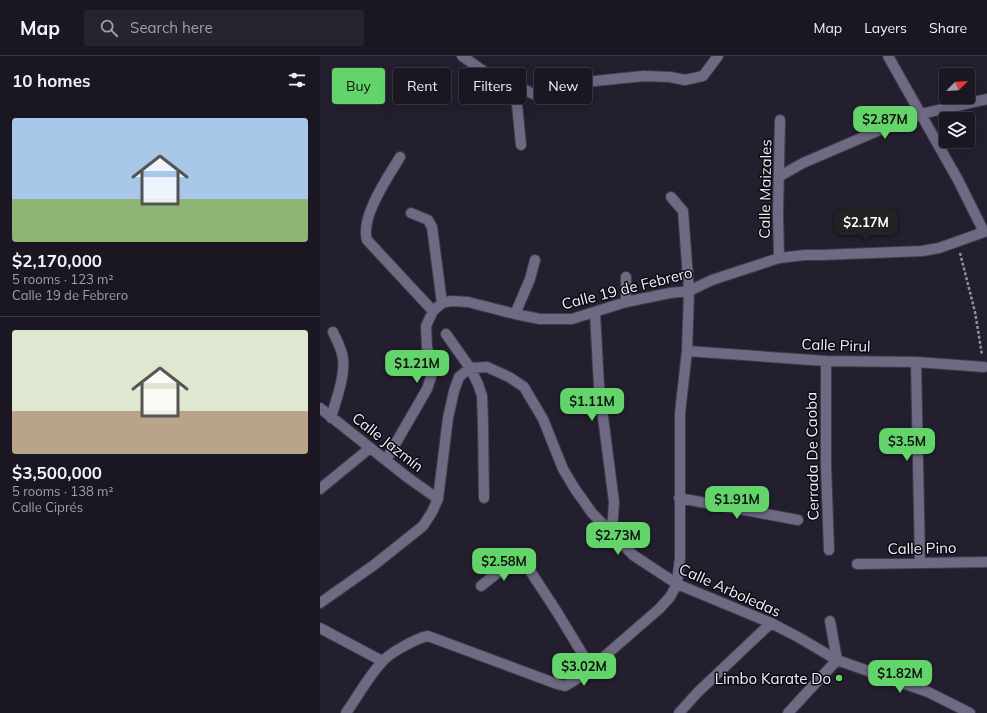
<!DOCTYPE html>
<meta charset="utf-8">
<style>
:root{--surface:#1a1723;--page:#272430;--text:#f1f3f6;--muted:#9f9fa6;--line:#383641;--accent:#62d469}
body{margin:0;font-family:Mulish,sans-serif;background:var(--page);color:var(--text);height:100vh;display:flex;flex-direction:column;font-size:15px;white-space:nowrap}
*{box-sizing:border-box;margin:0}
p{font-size:13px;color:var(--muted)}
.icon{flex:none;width:22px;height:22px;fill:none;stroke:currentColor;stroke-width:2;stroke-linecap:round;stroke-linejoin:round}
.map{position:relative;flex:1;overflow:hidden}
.details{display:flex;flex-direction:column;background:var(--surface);width:320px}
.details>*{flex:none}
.hud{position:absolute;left:12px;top:12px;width:380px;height:36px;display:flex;gap:8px}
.needle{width:26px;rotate:66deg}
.tools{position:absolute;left:619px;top:12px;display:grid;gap:8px}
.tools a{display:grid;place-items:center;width:36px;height:36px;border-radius:4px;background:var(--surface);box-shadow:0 4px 16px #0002,0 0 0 1px var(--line);font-size:20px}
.price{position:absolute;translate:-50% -34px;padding:0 9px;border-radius:8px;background:var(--accent);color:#111;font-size:13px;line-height:26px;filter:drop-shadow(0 1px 2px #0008)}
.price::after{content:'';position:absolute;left:50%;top:24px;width:12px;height:9px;margin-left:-6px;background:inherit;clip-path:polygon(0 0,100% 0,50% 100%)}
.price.on{background:#222;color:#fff}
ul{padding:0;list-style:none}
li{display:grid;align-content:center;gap:8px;height:212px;padding:0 12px}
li+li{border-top:1px solid var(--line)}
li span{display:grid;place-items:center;height:124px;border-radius:4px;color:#555}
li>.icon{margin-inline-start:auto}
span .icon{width:72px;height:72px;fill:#fffc;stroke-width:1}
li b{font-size:17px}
h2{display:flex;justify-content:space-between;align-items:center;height:48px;padding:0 12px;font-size:17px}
.tag{padding:0 14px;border-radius:4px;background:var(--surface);box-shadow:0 4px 16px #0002,0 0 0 1px var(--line);font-size:14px;line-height:36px}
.tag.on{background:var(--accent);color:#111}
header{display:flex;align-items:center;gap:24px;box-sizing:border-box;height:56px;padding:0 20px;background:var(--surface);border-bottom:1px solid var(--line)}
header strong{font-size:19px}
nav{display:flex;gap:22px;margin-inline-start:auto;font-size:14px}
.search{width:280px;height:36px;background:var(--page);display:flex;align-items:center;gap:10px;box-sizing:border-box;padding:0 14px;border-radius:4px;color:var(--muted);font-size:15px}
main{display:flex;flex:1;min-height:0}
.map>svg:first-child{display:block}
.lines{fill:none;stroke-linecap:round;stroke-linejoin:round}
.minor-casing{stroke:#403c4b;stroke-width:12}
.path{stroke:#928f9d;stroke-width:2.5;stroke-dasharray:3 2;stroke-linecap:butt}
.minor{stroke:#6f6984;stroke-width:10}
.poi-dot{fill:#62d469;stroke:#0c0a11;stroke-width:1.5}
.labels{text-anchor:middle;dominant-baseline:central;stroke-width:3;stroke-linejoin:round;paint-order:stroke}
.street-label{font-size:15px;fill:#f1effa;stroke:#0c0a11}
.poi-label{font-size:15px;fill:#f1effa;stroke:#0c0a11;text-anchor:end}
</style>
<header>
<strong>Map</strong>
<div class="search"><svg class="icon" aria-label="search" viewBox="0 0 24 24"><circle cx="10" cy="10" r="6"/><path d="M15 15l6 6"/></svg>Search here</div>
<nav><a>Map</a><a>Layers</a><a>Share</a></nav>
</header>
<main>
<section class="details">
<h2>10 homes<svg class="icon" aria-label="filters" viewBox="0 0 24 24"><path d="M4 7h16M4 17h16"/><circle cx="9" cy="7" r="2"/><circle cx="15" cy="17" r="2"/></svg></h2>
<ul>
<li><span style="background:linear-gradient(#a9c7e8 65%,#8fb573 0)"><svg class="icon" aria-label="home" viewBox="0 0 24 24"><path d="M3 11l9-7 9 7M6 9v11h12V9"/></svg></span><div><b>$2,170,000</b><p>5 rooms · 123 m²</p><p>Calle 19 de Febrero</p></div></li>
<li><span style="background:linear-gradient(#dfe7d0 65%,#b9a48a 0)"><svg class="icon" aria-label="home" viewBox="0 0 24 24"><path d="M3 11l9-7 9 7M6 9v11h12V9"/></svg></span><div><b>$3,500,000</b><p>5 rooms · 138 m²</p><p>Calle Ciprés</p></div></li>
</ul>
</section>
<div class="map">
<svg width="667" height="657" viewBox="0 0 667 657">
<rect width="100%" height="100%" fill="#231f2f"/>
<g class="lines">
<g class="minor-casing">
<path id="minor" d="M142 0 182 28H195L213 38 255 27 324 20 350 21 365 24 383 20 398 0
M568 0 638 124 664 176
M195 28 201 89
M80 101C68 121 40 161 47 184L113 255
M460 120 483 107 562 73 601 58 667 43
M91 157 108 164 112 171 122 247
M459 202 458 157 460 64
M306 221V246
M275 257 279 330 294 446 293 462 290 476
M195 258 210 223 215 204
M126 278 150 312 158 328 162 340 163 367 164 442
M367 295 506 305 596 306 664 311
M506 305V409L509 494
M596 306 600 506
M0 352 87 421 118 443
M11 362C16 343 25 322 23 303 22 293 17 285 13 276
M66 404 107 333 111 321V309L107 291 106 270 113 255 122 247 131 245 148 246 195 258 220 263H252L306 246 350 237 369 235 392 224 459 202 485 199H501L602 195 619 192 667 175
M0 433 50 392
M359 442 478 464
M537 508 667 506
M161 530 191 506 199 504 205 507 237 556 271 612
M0 547 54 509 103 470 112 456 118 443 128 362 134 335 139 321 150 312 167 311 189 321 204 331 223 363 243 413 255 433 272 457 313 499 357 528 451 567 478 581 517 604 608 636 650 657
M510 565 517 604
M0 572 62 605
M26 657C38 640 48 621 62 606 69 597 97 582 108 580L237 628 245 630 255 624 271 612 339 553 350 541 357 528 360 501V357L367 295 369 235 363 155 351 141
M359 657 378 636 451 567
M468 657 517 604"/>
</g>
<path class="path" d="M640 197 655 256 662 299"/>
<use href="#minor" class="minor"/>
</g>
<circle class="poi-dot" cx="519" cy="622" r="4"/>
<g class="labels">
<g class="street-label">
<text transform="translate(445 133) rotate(-89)">Calle Maizales</text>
<text transform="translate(307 232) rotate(-14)">Calle 19 de Febrero</text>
<text transform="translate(516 289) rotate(2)">Calle Pirul</text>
<text transform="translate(68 386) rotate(38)">Calle Jazmín</text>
<text transform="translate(492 400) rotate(-91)">Cerrada De Caoba</text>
<text transform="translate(602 492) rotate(-1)">Calle Pino</text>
<text transform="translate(410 534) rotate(24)">Calle Arboledas</text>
</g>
<g class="poi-label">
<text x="511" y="622">Limbo Karate Do</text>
</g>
</g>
</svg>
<div class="tools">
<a><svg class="needle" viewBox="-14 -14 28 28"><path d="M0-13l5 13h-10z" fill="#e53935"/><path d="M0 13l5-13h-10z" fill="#9f9fa6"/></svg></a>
<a><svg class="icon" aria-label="layers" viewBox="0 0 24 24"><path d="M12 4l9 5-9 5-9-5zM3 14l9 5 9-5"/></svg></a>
</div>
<b class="price" style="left:565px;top:84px">$2.87M</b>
<b class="price on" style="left:546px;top:187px">$2.17M</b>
<b class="price" style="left:97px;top:328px">$1.21M</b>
<b class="price" style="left:272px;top:366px">$1.11M</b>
<b class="price" style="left:587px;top:406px">$3.5M</b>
<b class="price" style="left:417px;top:464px">$1.91M</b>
<b class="price" style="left:298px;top:500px">$2.73M</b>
<b class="price" style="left:184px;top:526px">$2.58M</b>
<b class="price" style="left:264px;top:631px">$3.02M</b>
<b class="price" style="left:580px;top:638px">$1.82M</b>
<div class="hud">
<a class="tag on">Buy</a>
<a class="tag">Rent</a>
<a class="tag">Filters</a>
<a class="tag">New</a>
</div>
</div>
</main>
